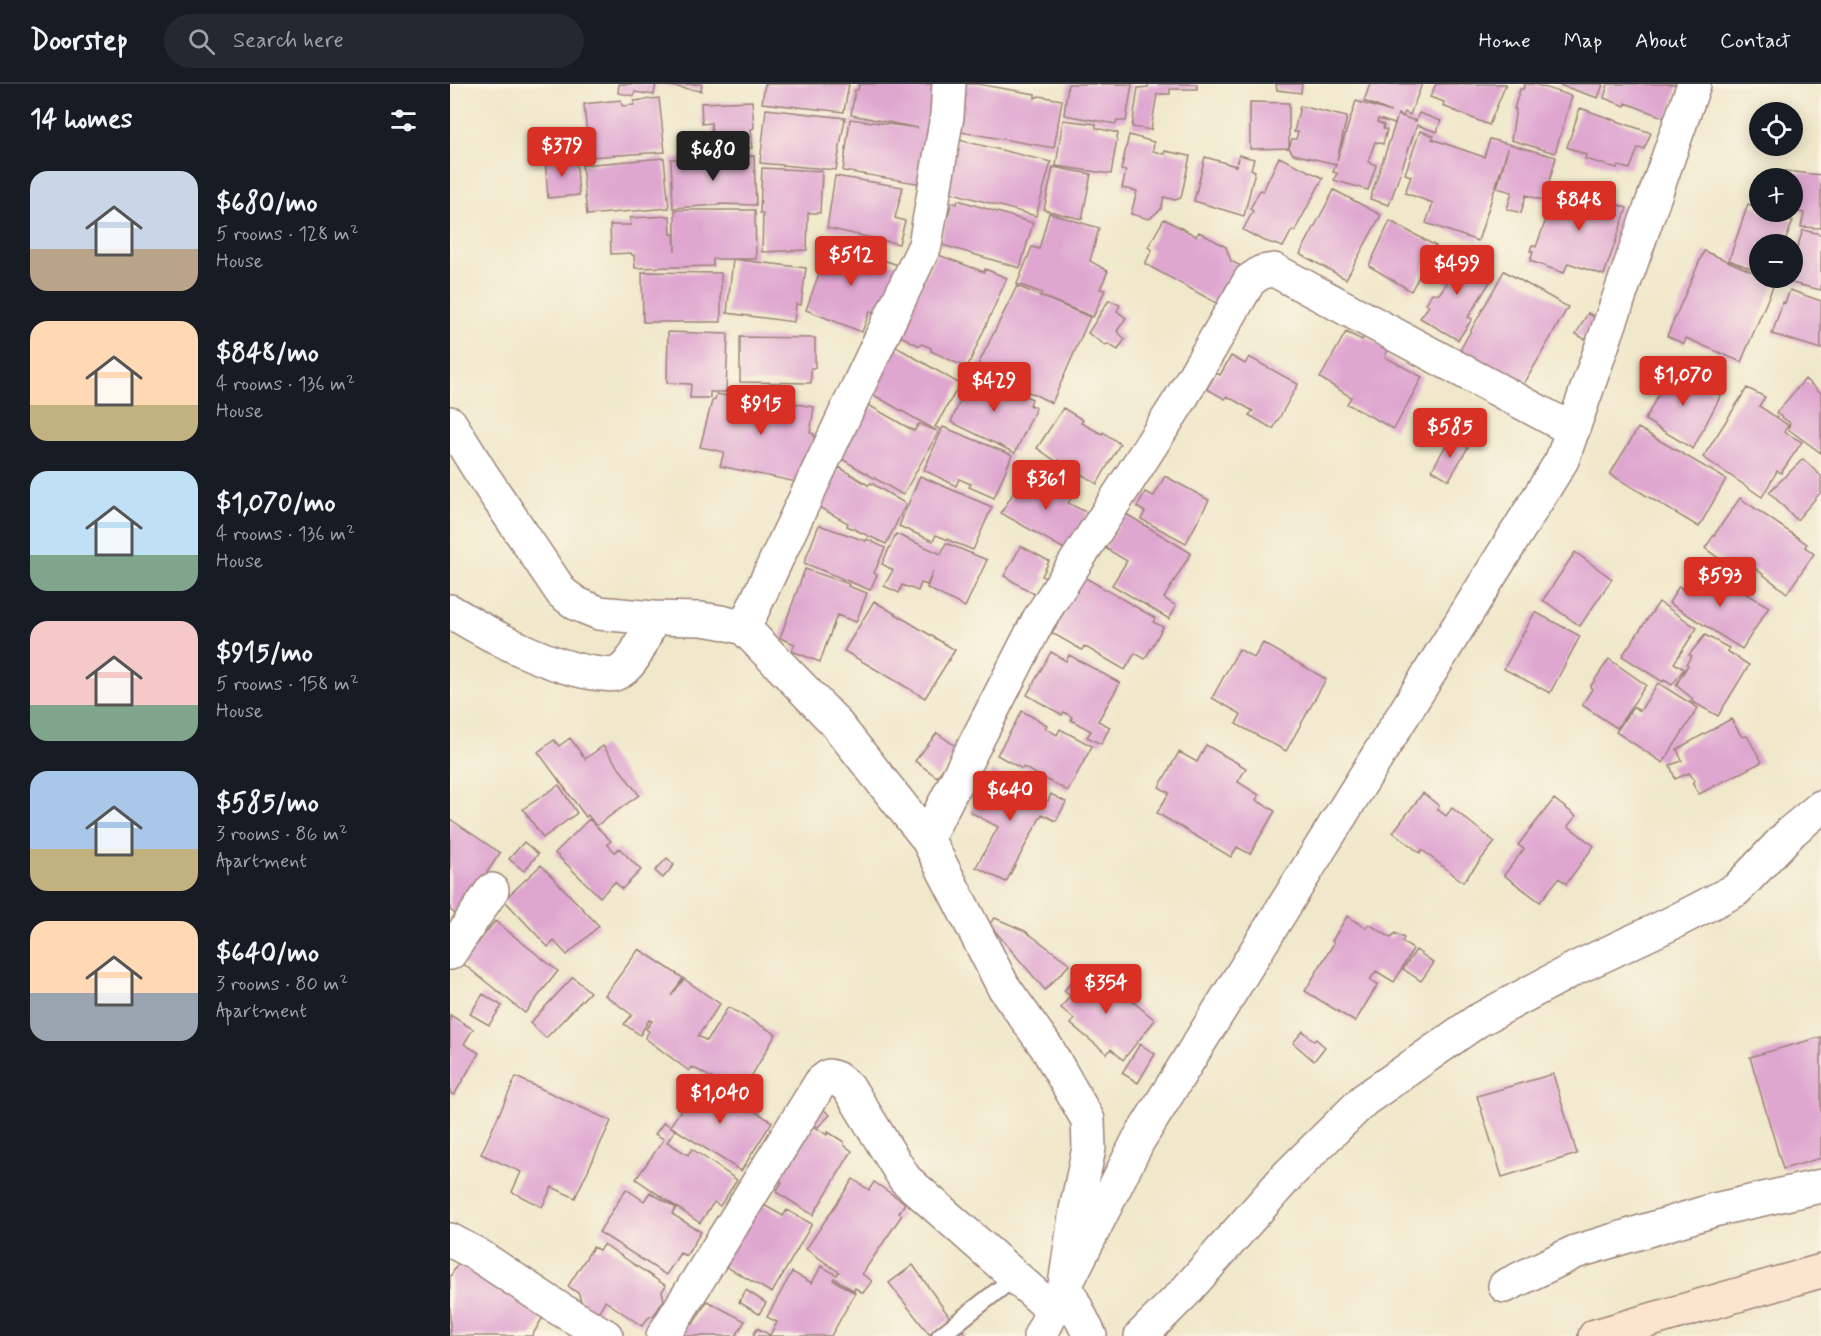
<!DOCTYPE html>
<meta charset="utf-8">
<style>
:root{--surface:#171b24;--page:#242831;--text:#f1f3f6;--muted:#9ea1a6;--line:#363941;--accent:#d93025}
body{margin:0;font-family:Mynerve,sans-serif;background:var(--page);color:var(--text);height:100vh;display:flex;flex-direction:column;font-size:22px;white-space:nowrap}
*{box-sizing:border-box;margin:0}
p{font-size:20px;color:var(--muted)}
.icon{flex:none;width:33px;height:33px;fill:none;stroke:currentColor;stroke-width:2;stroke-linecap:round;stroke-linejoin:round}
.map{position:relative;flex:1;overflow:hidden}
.panel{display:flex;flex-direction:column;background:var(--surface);width:450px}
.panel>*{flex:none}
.tools{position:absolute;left:1299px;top:18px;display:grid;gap:12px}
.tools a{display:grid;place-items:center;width:54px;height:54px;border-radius:50%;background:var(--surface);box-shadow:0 3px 15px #0003;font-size:30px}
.price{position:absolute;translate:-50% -51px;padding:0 14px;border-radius:6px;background:var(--accent);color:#fff;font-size:20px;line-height:39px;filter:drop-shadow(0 2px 3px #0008)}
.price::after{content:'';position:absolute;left:50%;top:36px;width:18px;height:14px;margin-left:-9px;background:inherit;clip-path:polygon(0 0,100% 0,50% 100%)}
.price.selected{background:#222;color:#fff}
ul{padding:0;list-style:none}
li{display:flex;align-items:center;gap:18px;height:150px;padding:0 30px}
li span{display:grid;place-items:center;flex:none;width:168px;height:120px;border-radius:18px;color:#555}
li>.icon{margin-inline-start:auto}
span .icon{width:72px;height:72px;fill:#fffc;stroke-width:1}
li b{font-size:26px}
h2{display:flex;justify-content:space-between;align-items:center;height:72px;padding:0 30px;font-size:26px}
header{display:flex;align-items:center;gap:36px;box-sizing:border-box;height:84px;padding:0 30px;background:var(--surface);border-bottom:2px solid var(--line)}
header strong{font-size:28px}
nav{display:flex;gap:33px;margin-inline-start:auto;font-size:21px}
.search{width:420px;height:54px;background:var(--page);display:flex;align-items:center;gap:15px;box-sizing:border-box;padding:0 21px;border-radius:33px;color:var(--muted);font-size:22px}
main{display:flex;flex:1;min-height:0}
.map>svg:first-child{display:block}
.building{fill:#dfa6d0}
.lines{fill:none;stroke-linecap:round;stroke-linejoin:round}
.service-casing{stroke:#9c847a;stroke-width:20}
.minor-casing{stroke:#9c847a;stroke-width:36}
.secondary-casing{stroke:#9c847a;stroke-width:36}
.service{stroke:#fff;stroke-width:16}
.minor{stroke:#fff;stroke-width:33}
.secondary{stroke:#fce5cf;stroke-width:33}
</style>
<header>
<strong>Doorstep</strong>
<div class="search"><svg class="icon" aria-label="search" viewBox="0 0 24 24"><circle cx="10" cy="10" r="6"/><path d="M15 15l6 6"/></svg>Search here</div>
<nav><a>Home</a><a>Map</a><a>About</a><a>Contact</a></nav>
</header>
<main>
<section class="panel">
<h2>14 homes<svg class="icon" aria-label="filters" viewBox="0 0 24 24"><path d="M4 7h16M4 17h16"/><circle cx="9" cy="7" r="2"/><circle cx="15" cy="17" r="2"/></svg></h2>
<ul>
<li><span style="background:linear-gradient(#c9d6e8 65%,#b9a48a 0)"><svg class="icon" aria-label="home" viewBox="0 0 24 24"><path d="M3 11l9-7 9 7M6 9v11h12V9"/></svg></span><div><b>$680/mo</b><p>5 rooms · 128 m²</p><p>House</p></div></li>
<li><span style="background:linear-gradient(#ffd9b3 70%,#c2b280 0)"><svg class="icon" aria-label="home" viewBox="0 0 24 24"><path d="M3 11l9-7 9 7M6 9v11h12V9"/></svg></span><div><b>$848/mo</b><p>4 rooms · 136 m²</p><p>House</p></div></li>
<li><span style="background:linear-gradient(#bfe0f5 70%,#7fa58c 0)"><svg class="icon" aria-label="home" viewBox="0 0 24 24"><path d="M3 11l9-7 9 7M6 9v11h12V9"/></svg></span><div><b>$1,070/mo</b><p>4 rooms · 136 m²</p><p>House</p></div></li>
<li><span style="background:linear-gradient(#f6c9c9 70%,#7fa58c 0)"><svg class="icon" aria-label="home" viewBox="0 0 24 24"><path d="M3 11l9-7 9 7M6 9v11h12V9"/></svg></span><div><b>$915/mo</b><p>5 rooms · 158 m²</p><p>House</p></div></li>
<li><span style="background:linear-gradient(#a9c7e8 65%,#c2b280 0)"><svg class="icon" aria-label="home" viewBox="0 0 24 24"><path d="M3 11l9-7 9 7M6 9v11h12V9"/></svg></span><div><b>$585/mo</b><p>3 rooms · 86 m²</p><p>Apartment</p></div></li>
<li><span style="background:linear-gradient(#ffd9b3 60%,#9aa5b1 0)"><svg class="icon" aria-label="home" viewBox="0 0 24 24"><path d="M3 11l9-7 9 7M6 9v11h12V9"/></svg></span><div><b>$640/mo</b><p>3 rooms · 80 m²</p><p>Apartment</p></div></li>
</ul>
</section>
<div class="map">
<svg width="1371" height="1252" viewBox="0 0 1371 1252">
<rect width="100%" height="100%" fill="#fcf5e5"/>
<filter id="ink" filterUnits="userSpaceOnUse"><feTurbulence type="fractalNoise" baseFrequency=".0167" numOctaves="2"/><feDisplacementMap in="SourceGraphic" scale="12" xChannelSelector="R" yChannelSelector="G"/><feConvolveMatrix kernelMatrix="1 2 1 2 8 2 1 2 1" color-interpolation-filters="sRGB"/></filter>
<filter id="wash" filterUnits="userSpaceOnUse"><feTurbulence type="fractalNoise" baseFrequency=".008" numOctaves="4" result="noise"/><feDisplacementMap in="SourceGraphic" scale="24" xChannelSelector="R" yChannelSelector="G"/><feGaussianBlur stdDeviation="1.35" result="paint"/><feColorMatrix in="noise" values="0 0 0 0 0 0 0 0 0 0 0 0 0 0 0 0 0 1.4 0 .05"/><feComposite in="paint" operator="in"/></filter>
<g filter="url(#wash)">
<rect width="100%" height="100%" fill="#efe8ca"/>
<g id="blocks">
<path class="building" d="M169 0H206L204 11 185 8 184 12 168 9Z
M208 0H252L251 7Z
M315 0H399L394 28 312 19Z
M409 0H487L472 100 393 87 400 35 468 44 401 31 405 6H408Z
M514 0H527L585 10V14L589 12 612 16 604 64 505 47Z
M618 0H682L676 37H667L666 40 614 31Z
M698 0H747V5H720V10H707L701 46 682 43 688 4 698 3Z
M826 0H852L851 9 827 6Z
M920 0H972L960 31 955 28 953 32 948 30 945 40 928 35 927 38 934 41 933 45 937 46 933 60 925 58 918 78 926 81 918 106 884 96 887 89 883 88 886 80 843 70 839 64 800 65V18L839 19V64L842 55H846L848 48H844L850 22 897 33 887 76 906 17 941 28 914 17Z
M986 0H1056L1039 41 993 22 994 18 980 13Z
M1075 0H1084L1122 12 1105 69 1061 56 1066 25H1064L1070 5H1073Z
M1107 0H1153L1148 14Z
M1158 0H1228L1218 35 1176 19 1175 22 1154 14Z
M209 14 215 68 139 73 134 20 171 16 172 22 184 21V17Z
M302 17 304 44 301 45 302 64 263 66 261 39 252 40 251 19Z
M1130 24 1201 49 1194 65 1188 64 1180 85 1168 82 1167 84 1135 75 1136 71 1117 63Z
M316 25 395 34 386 86 310 79Z
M969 29 991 37 987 48 967 41 939 121 920 115 948 31 966 37Z
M613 36 646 40V44L668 49 661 90 606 82Z
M970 47 984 52 982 55 1034 73 1040 55 1106 73 1094 117 1076 111 1071 129 1057 125 1062 108 1047 104 1058 64 1028 157 976 139 983 119 955 109 961 92 955 90Z
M679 51 704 58 703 67 715 70V67L740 72 731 114 725 116 714 113 711 125 699 135 681 130 687 107 672 104 676 87 671 86Z
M505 55 601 78 586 132 496 107Z
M789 71 804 75 801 85 805 87 794 132 744 117 755 73 786 82Z
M304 72 306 121 269 120V121L223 124 221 75Z
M829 73 873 94 844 148 842 146 833 163 812 156 793 146 803 127 800 125 810 106 813 107Z
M126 74 129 111 98 114 95 76Z
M214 74 219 124 137 131 132 81Z
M603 83 641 90 632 135 594 126Z
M312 84 372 87 370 129H358L357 166 312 168 313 129H310Z
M1335 87 1371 91V144L1351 143 1354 129 1342 126V94H1335Z
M385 92 453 103 445 134 455 137 449 160 377 144Z
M1109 100 1177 124 1154 191 1118 179 1114 189 1080 177 1083 168 1080 167 1082 161 1086 163Z
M884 106 931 131 896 195 850 170Z
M508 116 583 139 570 184 489 160 502 118 507 120Z
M1298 120 1310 124V128H1318L1343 137 1334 160H1310V188L1279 176Z
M225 126H305L306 175H263V182L185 184 184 171H182L181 169 161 170 160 141H181L180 134 220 132 221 150H224L225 167Z
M599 129 649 144 640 177 658 187 650 205 655 206 643 233 591 212 592 209 567 200 582 163 589 165Z
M714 135 746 152 749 148 776 163 781 177 791 182 770 221 695 180 702 166 698 163Z
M940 137 986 162 961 207 919 182Z
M1353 146 1371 150V206L1337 198 1338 194H1342V179Z
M380 158 448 181 430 230 420 227 412 248 356 226Z
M1005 167 1045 190 1018 233 1022 235 1008 256 970 234 979 222 976 220 982 209 989 210 997 199 989 194Z
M1254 167 1310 191V194H1316L1325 198 1291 278 1236 254 1234 260 1217 252Z
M486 170 534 188 535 185 557 194 517 284 481 267V264L472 260 470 262 448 251Z
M283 175 356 184 351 221 346 220 344 238 277 229Z
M1054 187 1118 223 1070 307 1009 268Z
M192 188 271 189V238H193Z
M567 202 640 233 602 319 527 283Z
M1340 206 1371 217V265L1322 250 1333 218 1335 219Z
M659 216 670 221 667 227 676 234 667 247 675 255 668 266 658 260 655 261 638 249Z
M1138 229 1149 236 1136 256 1126 250Z
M218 248 278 250 276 308H260V314H240L241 300 217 299Z
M896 248 912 256 914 252 938 266 935 273 972 293 944 345 897 320 901 313 870 294Z
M290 253 365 254V284H361V299L290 298Z
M438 258 510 300 485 343 490 345 453 411 385 371 415 319 464 347 469 340 487 347 413 305Z
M781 272 795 280 799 273 848 300 823 345 799 331 803 327 777 312 775 315 757 305 766 289 770 291Z
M1226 277 1242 288 1239 294 1271 311 1243 365 1195 336Z
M521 292 537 300 539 296 582 315 580 321 586 324 565 369 501 338Z
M1355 295 1371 309V369L1338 345 1340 339 1326 329Z
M1297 304 1315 313 1309 322 1338 341 1334 348 1352 358 1331 389 1327 387 1312 413 1253 373Z
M266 310 289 314 290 310 364 323 360 349 364 350V358L351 399 270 382 274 368 250 363 262 317 265 316Z
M613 324 633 336 631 339 652 350 653 348 670 360 647 400 609 376 607 378 587 364Z
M493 343 562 371 544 414 519 403 521 400 509 395 506 402 474 386Z
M1188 344 1276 395 1249 443 1160 390Z
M1000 354 1018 363 999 396 982 386Z
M1353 375 1371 392V408L1347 436 1319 408Z
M389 383 418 401 421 399 456 420 436 460 397 442 398 439 367 422Z
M585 389 624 410 618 419 638 429 618 467 551 429 573 393 580 397Z
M470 392 542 423 523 466 486 451 483 457 449 442Z
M715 392 759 416 736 459 691 435 695 428 687 423 695 408 704 412Z
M1290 414 1357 460 1355 463 1364 470 1337 509 1306 485 1302 491 1286 482 1283 485 1255 464Z
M676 430 741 469 714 514 726 522 719 535 662 501 677 477 655 464Z
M369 441 416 457 417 455 435 464 424 489 427 491 420 506 354 479Z
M446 450 491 470 496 459 537 476 515 523 477 504 483 487 477 501 471 499 468 507 452 501 449 509 434 502 443 486 432 480Z
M571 462 599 477 592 492 595 494 586 511 554 492Z
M1125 468 1162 495 1130 542 1093 516Z
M355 485 399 500 398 502 417 509 406 538 387 531 370 578 342 567 345 560 330 554Z
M1243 487 1261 498 1265 491 1319 523 1292 565 1219 519 1229 502 1232 505Z
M634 493 705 534 703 538 713 543 695 575 685 569 675 586 634 562 632 566 602 549Z
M424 517 505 566 475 614 394 567Z
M1209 518 1247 544 1224 579 1234 585 1222 601 1214 596 1213 598 1172 572Z
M1085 528 1130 552 1100 609 1054 585Z
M1255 551 1279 564 1277 567 1299 581 1268 632 1241 617 1243 615 1226 601 1238 581 1236 580 1242 572 1239 571Z
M813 559 876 595 836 667 786 640 791 630 762 614 789 565 804 574Z
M601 568 616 577 619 571 670 599 648 637 660 643 651 660 637 653 641 647 621 636 622 633 614 628 612 631 577 611Z
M1159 575 1196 601 1167 644 1132 621 1142 605 1140 603Z
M1208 599 1248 624 1213 679 1166 648 1183 623 1190 627Z
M572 627 597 641 595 644 607 651 610 645 642 662 618 707 573 683 572 685 547 671Z
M1281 635 1292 653 1297 652 1312 678 1249 710 1242 699 1245 697 1239 689 1225 695 1220 681 1232 677 1227 665Z
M487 649 508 664 487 693 465 677Z
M120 654 135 675 153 662 189 711 146 742 138 731 136 733 88 668 104 656 109 662Z
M756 661 796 684 788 698 809 711 806 716 825 727 800 770 787 763 781 773 707 729 719 709 709 703 729 668 747 678Z
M542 687 598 717 601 710 616 718 606 737 592 730 556 798 526 783 548 743 520 728Z
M109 701 127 729 93 754 73 725Z
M973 709 989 722 987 725 996 732 1002 724 1045 758 1013 798 972 766 970 769 943 748Z
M1104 715 1126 732 1118 742 1144 762 1116 800 1109 794 1090 818 1054 791 1074 765 1068 761Z
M0 735 50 769 32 796 30 794 19 809 27 815 13 835 0 826Z
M139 735 161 757 157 760 165 768 169 764 191 786 172 805 165 798 150 813 105 769Z
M74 758 88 770 74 787 59 775Z
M217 774 224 781 213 794 205 787Z
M91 781 149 842 117 871 104 857 98 863 54 816Z
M897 832 916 844 919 840 941 854 945 849 954 854 952 858 963 865 944 898 926 887 920 896 928 900 905 938 855 907 884 859 882 857Z
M545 834 575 847 620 880 595 906 539 840Z
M45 837 108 887 75 929 12 879Z
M189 865 233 894 221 912 234 895 270 920 248 952 257 957 278 923 326 950 291 1010 242 983 239 987 195 954 199 947 196 945 202 937 199 936 190 951 174 940 182 931 155 911Z
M966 866 984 879 971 897 953 885Z
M629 888 637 894 641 889 654 900 657 896 705 936 673 976 661 965 657 970 621 940 624 935 611 924 620 912 614 907Z
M123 893 140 908 96 954 80 939Z
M33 910 52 922 39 941 20 930Z
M0 931 23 945 14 960 29 969 4 1011 0 1009Z
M853 947 864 957 866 955 875 963 864 977 843 959Z
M1371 953V1074L1333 1085 1300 973Z
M690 960 705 970 688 999 672 989Z
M1103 990 1127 1070 1052 1093 1027 1012Z
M66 993 161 1037 125 1114 102 1103 92 1123 62 1108 71 1088 31 1070Z
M244 994 294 1027 297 1022 322 1038 291 1087 220 1042 231 1026 226 1022Z
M367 1020 380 1031 368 1043 356 1032Z
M214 1038 225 1046 217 1058 238 1071 242 1065 287 1096 270 1122 264 1118 250 1139 186 1095 214 1055 205 1050Z
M365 1043 377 1051 378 1048 394 1058V1061L402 1067 363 1131 326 1108 332 1098 324 1093 355 1045Z
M403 1095 419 1106 424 1098 455 1119 449 1129 452 1131 412 1190 422 1197 413 1209 405 1204 404 1207 384 1194 383 1196 405 1209 381 1252H303L307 1244 320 1251 327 1238 317 1233 342 1188 362 1199 371 1182 387 1191 389 1188 356 1165Z
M176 1105 194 1117 200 1108 226 1124 222 1130 251 1148 236 1172 230 1169 216 1191 149 1148Z
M312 1120 333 1132 337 1126 362 1140 322 1209 270 1179Z
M154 1160 216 1202 212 1207 214 1216 204 1231 198 1234 192 1242 155 1217 149 1227 140 1226 131 1218 129 1210 118 1202 143 1163 149 1166Z
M7 1181 36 1183 100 1221 82 1252H0V1193Z
M463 1181 501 1235 479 1250 439 1199Z
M296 1206 316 1219 309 1230 289 1218Z
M257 1217 295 1237 286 1252H228L236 1238 243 1240Z
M512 1246 518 1252H506Z"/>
</g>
</g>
<g filter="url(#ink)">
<use href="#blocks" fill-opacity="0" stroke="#9c847a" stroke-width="1.5"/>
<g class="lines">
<g class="service-casing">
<path id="service" d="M490 1252 565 1193"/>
</g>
<g class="minor-casing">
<path id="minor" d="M0 339 31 389 112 509 127 520 149 529 203 534 251 535 271 538 294 544 384 637 477 754 553 902 597 964 638 1036 639 1064 626 1126 615 1201 640 1252
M0 527C43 553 101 585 151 590 156 590 161 592 165 590 185 583 194 551 203 534
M294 544 475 161 497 32 499 0
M477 754 589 535 730 316 800 196 812 188 824 186 1123 346
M0 869 42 806
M0 1156 28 1171 108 1224 156 1252
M1055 1202 1125 1168 1264 1126 1371 1102
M213 1252 371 998 379 992 386 994 399 1004 455 1095 603 1226
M590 1252 688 1057 1112 376 1244 0
M691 1252 734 1209 839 1090 914 1016 1027 937 1126 884 1224 838 1286 806 1342 747 1371 723"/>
</g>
<g class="secondary-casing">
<path id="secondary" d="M1145 1252 1371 1187"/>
</g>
<use href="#service" class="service"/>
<use href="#minor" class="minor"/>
<use href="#secondary" class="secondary"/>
</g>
</g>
</svg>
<div class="tools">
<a><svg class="icon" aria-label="locate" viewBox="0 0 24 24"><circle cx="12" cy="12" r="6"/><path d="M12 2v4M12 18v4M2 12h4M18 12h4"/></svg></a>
<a>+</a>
<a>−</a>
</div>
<b class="price" style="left:112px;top:94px">$379</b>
<b class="price selected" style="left:263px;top:98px">$680</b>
<b class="price" style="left:1129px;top:148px">$848</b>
<b class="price" style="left:401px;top:203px">$512</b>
<b class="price" style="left:1007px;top:212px">$499</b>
<b class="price" style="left:1233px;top:323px">$1,070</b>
<b class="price" style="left:544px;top:329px">$429</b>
<b class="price" style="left:311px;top:352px">$915</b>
<b class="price" style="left:1000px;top:375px">$585</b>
<b class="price" style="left:596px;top:427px">$361</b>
<b class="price" style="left:1270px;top:524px">$593</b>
<b class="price" style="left:560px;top:738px">$640</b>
<b class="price" style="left:656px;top:931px">$354</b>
<b class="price" style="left:270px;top:1041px">$1,040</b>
</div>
</main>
